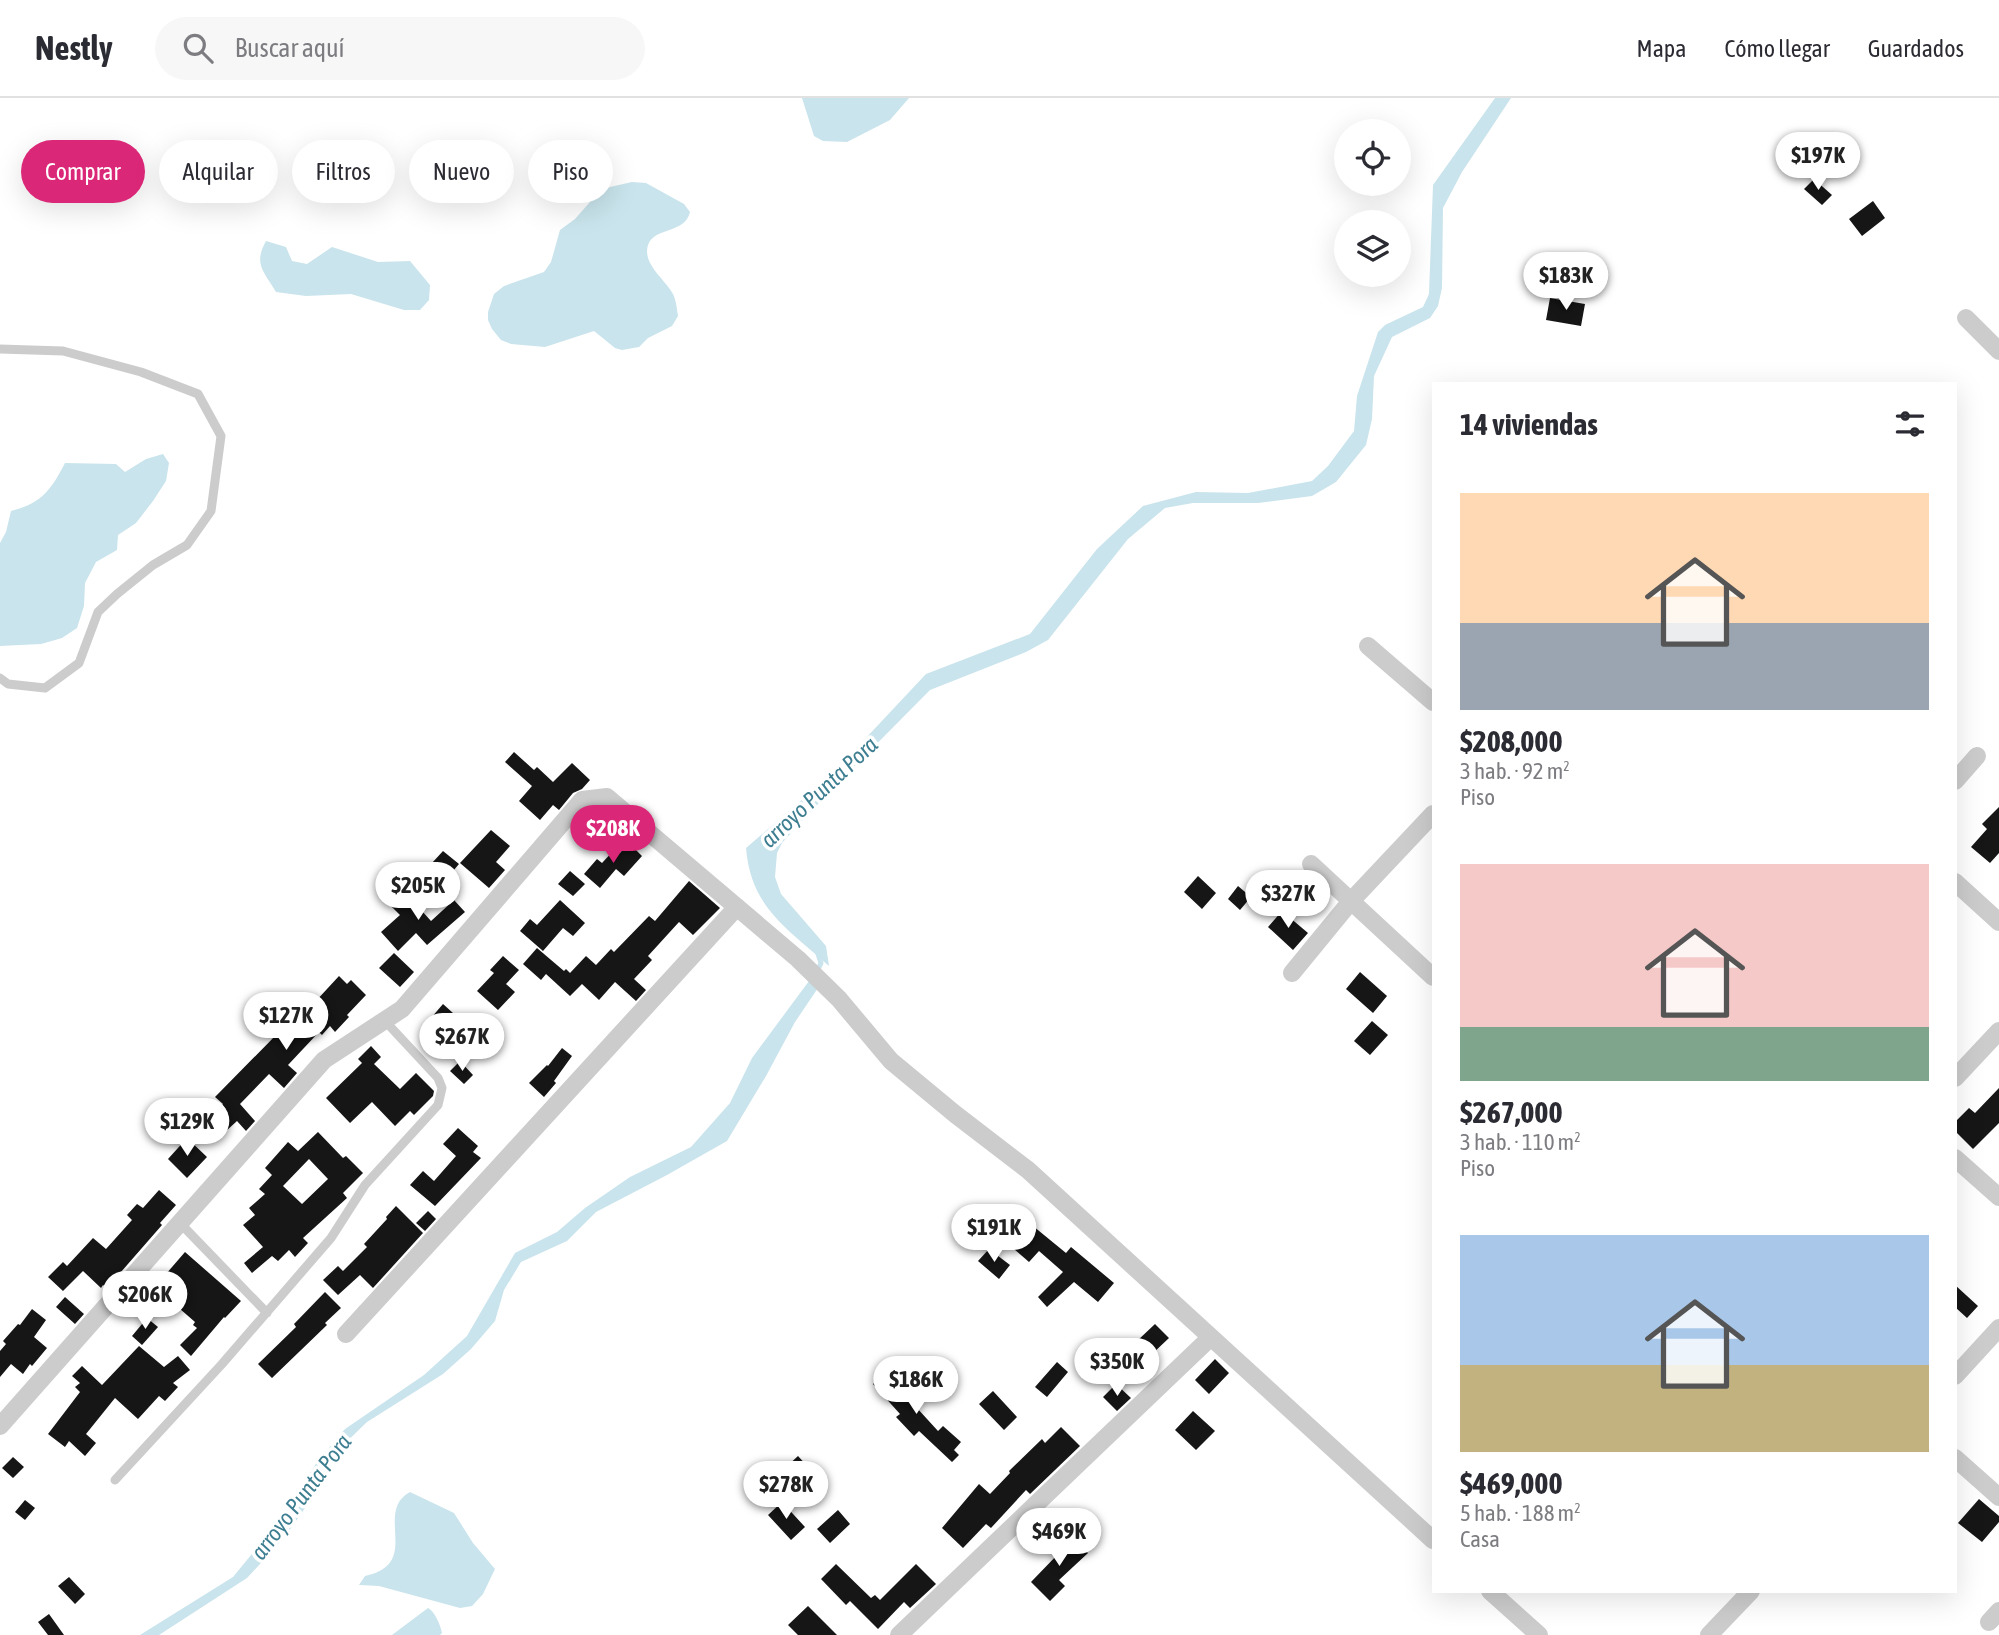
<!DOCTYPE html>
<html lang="es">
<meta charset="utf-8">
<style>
:root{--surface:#fff;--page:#f7f7f7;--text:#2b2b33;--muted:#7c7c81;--line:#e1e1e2;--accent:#db2777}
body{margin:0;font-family:"Asap Condensed",sans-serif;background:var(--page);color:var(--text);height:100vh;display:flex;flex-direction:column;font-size:26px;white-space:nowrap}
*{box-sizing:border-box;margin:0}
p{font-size:23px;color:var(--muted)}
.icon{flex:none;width:38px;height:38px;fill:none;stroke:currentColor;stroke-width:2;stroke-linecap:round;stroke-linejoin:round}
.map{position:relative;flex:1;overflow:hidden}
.details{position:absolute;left:1432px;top:284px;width:525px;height:1211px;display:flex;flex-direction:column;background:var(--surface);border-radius:0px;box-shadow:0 7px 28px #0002}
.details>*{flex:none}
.banner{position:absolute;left:21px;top:42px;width:665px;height:63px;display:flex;gap:14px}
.controls{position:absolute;left:1334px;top:21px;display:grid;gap:14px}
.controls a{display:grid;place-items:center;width:77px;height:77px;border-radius:50%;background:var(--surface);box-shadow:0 7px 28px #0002;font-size:35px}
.price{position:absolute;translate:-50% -60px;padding:0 16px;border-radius:24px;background:#fff;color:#222;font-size:23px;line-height:46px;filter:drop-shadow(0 2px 4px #0008)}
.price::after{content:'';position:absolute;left:50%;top:42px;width:21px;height:16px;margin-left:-10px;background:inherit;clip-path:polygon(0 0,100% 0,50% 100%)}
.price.current{background:var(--accent);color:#fff}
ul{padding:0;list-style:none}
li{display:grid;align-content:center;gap:14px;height:371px;padding:0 28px}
li span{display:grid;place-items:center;height:217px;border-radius:0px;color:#555}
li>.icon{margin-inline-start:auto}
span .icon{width:126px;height:126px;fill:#fffc;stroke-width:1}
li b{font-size:30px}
h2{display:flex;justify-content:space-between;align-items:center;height:84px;padding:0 28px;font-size:30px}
.pill{padding:0 24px;border-radius:32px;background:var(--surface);box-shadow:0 7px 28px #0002;font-size:24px;line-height:63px}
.pill.current{background:var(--accent);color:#fff}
header{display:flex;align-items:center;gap:42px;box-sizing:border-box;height:98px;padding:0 35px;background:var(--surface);border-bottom:2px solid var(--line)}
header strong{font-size:33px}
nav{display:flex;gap:38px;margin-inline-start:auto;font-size:24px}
.search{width:490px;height:63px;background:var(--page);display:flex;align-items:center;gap:18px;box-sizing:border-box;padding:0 24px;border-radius:38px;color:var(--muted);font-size:26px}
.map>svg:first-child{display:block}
.water{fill:#c9e4ec}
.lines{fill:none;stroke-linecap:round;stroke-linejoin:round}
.stream{stroke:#c9e4ec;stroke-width:5}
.building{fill:#161616;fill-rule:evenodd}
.service{stroke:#ccc;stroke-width:9}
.minor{stroke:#ccc;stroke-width:18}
.labels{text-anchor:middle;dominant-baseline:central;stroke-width:7;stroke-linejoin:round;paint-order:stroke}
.water-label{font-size:23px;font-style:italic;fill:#3d7e91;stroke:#fff}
</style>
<header>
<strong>Nestly</strong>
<div class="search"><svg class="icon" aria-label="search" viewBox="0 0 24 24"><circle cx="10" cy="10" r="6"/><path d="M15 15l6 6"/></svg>Buscar aquí</div>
<nav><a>Mapa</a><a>Cómo llegar</a><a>Guardados</a></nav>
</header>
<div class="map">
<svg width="1999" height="1537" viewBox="0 0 1999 1537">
<rect width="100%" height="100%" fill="#fff"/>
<path class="water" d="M802 0H909L890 22 847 44 823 43 814 38Z
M1495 0H1511L1462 74 1443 110 1442 190 1438 208 1430 220 1392 239 1374 278 1372 321 1366 347 1336 384 1312 398 1258 405H1193L1165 410 1128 441 1048 542 1026 554 930 592 829 694 782 745 777 755 775 779 781 796 826 848 829 868C789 831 751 811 746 750L834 674 926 576 1030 536 1097 451 1143 408 1196 394 1248 395 1312 383 1328 368 1354 333 1357 298 1378 234 1385 227 1423 209 1429 196 1433 87Z
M632 84 646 85 684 106 690 114C685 136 654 129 648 147 642 166 665 181 673 196 676 202 677 211 678 218L672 228 648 240 639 249 622 252 615 250 594 233 545 249 511 246 501 242 492 231 488 222V214L494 196 504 188 544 174 551 164 560 132 575 121 597 96 610 89Z
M266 143 286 149 292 163 307 166 332 149 378 164 410 163 430 187 429 202 420 212H404L351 196 306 198 276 194C264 174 253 166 266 143Z
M163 356 169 365 166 383 153 403 136 425 118 437 117 452 96 464 85 485 84 508 77 530 62 540 41 546 0 548V445L6 434 11 413C42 405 51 392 65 365L116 366 125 374 146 361Z
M809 883 818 890 795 924 766 978 727 1043 667 1077 596 1114 567 1143 521 1164 504 1192 495 1223 471 1251 443 1276 367 1324 335 1355 317 1393 284 1440 247 1480 159 1537H140L233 1479 283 1418 317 1364 345 1331 424 1277 467 1238 515 1155 557 1134 585 1110 630 1079 691 1049 730 1005 752 960Z
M410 1394 454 1415 473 1445 495 1471 483 1496 472 1508 460 1510 379 1488 359 1487 365 1478C423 1466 373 1414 410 1394Z
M428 1510C435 1514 440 1526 442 1535L440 1537H392Z"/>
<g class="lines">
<path class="stream" d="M816 876 821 865 817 853"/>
</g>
<path class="building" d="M1814 81 1832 97 1822 107 1804 91Z
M1873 103 1885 120 1862 138 1849 121Z
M1550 200 1585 206 1581 228 1546 222Z
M514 654 534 672 537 669 553 684 572 665 590 682 582 691 573 695 559 712 553 707 540 722 519 703 532 688 505 664Z
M1999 709V755L1990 765 1971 749 1987 731 1982 726Z
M491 732 510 748 496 764 505 772 489 790 460 765Z
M629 745 642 758 624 778 616 771 600 790 584 776 597 761 602 765 615 751 620 755Z
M443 753 459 766 448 779 432 765Z
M1276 772 1292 784 1269 814 1253 802Z
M570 773 585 786 573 798 558 786Z
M1198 778 1216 795 1202 811 1184 794Z
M689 783 720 810 693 837 679 824 648 858 652 862 634 881 646 892 636 903 615 884 599 902 582 886 570 898 546 876 541 882 523 866 537 850 564 873 566 871 570 875 586 858 596 867 611 851 614 854 649 818 655 823Z
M1238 788 1251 799 1240 812 1228 801Z
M403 792 431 823 454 802 465 814 427 847 416 835 398 853 381 834 400 817 388 805Z
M560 802 585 825 573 838 563 830 543 853 520 833 530 821 537 827Z
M1282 813 1308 835 1293 852 1268 829Z
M394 855 414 874 400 889 379 870Z
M503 858 519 872 506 886 515 894 498 912 477 893 494 875 490 872Z
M1360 874 1387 898 1373 915 1346 891Z
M339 878 347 886 351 882 366 897 347 917 349 919 335 934 330 928 322 937 319 934 288 967 297 975 284 990 269 976 240 1006 255 1023 246 1033 237 1023 225 1034 210 1019 223 1006 215 999 278 935 286 943 306 922 302 918Z
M443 906 463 924 446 944 425 927Z
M1372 923 1388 937 1370 957 1354 943Z
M371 948 381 959 374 966 400 991 416 975 434 993 433 998 414 1017 410 1013 395 1028 372 1004 350 1025 326 1000 362 965 358 961Z
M562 950 572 958 554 983 556 985 544 999 529 985 547 967 548 968Z
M460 963 473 977 464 986 450 973Z
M1999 990V1025L1973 1051 1955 1033V1024L1969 1010 1975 1015Z
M458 1030 478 1048 473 1054 481 1060 435 1108 410 1087 423 1073 434 1083 456 1058 443 1046Z
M318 1034 343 1060 346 1058 363 1075 343 1095 347 1100 303 1140 308 1145 295 1159 289 1152 278 1163 272 1158 252 1175 244 1165 263 1149 243 1127 255 1117 249 1110 265 1096 259 1091 272 1077 265 1070 288 1044 298 1053ZM309 1061 328 1081 302 1106 283 1088Z
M187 1040 207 1059 187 1080 168 1061Z
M159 1092 176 1107 160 1125 162 1127 107 1190 103 1187 101 1190 83 1173 63 1193 48 1179 63 1164 67 1168 93 1140 106 1151 132 1122 127 1117 137 1106 143 1110Z
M396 1108 423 1135 373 1190 360 1177 338 1197 323 1182 338 1168 343 1173 367 1149 364 1146 387 1121 386 1119Z
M428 1113 436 1121 425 1133 416 1125Z
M1033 1128 1066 1155 1071 1149 1114 1185 1098 1204 1074 1184 1047 1209 1038 1199 1063 1174 1039 1153 1029 1164 1014 1151Z
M989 1151 1010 1167 999 1181 978 1163Z
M185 1154 241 1203 225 1220 224 1219 191 1258 180 1247 197 1230 193 1227 195 1224 164 1197 176 1184 166 1176Z
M1955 1187 1978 1208 1967 1220 1955 1209Z
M325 1194 341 1210 325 1225 327 1227 272 1280 258 1266 296 1229 294 1226Z
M65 1199 84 1216 75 1226 56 1209Z
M32 1211 46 1222 34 1239 47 1250 32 1268 30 1266 23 1276 11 1266 0 1279V1253L6 1246 3 1243 18 1226 20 1227Z
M147 1220 158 1229 142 1247 132 1238Z
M1155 1226 1169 1240 1151 1257 1137 1243Z
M139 1248 164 1269 178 1258 190 1272 173 1285 178 1289 165 1303 159 1298 138 1321 115 1300 86 1336 96 1345 85 1358 69 1343 65 1349 48 1336 80 1294 75 1289 80 1285 72 1278 82 1268 102 1287Z
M1215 1261 1229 1275 1209 1296 1195 1282Z
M1057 1264 1068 1274 1047 1299 1035 1289Z
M889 1272 909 1295 906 1298 938 1333 943 1328 961 1344 954 1352 959 1357 952 1364 919 1333 914 1338 896 1319 900 1316 873 1286Z
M1116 1286 1131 1300 1117 1313 1103 1299Z
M993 1293 1017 1319 1004 1332 979 1306Z
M1193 1313 1215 1333 1196 1352 1175 1332Z
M1061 1329 1080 1348 1030 1396 1026 1392 991 1430 986 1426 963 1450 942 1430 979 1386 990 1396 1010 1375 1009 1373 1042 1341 1045 1345Z
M798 1358 821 1383 807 1395 784 1371Z
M13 1359 24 1369 13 1380 2 1370Z
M1979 1401 1999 1418V1424L1982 1444 1958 1425Z
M25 1402 35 1410 25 1422 15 1414Z
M782 1404 805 1429 791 1442 768 1417Z
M838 1412 850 1426 830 1445 817 1431Z
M1071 1438 1088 1455 1059 1482 1065 1488 1050 1503 1031 1484 1059 1455 1056 1452Z
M836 1466 871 1500 875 1497 880 1502 916 1466 936 1486 910 1510 904 1504 878 1531 850 1503 846 1507 821 1481Z
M69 1479 85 1496 75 1506 58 1488Z
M808 1508 837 1537H798L788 1527Z
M49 1516 64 1537H48L38 1524Z"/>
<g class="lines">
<path class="service" d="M0 251 63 253 141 274 198 296 221 338 211 413 187 447 153 467 117 496 98 514 79 565 45 590 8 586 0 580
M180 1125 267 1215
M115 1382 222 1266 331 1140 365 1087 438 1007 442 990 438 980 385 923"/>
<path class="minor" d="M1966 220 1999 253
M1368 548 1433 604
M1955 683 1977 658
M1311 766 1433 879
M1955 784 1999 824
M1292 875 1351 803 1433 716
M1955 980 1999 933
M1955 1060 1999 1099
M346 1236 737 809
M1955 1278 1999 1230
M0 1328 324 962 402 911 582 702 607 699 798 861 839 901 891 963 955 1016 1028 1072 1433 1442
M1955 1360 1999 1399
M1490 1493 1539 1537
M1989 1524 1999 1513
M899 1537 1210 1240
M1709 1537 1751 1493"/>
</g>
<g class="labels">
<g class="water-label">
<text transform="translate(819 694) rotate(-43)">arroyo Punta Pora</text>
<text transform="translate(301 1399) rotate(-53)">arroyo Punta Pora</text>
</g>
</g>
</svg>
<div class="controls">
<a><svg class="icon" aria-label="locate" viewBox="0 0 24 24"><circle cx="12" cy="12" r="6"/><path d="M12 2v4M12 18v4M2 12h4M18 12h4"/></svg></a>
<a><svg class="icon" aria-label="layers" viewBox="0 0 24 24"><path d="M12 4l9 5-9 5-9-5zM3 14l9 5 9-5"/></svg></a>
</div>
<b class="price" style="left:1818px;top:94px">$197K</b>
<b class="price" style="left:1566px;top:214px">$183K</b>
<b class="price current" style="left:613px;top:767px">$208K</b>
<b class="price" style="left:418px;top:824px">$205K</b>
<b class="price" style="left:1288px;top:832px">$327K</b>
<b class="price" style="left:286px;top:954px">$127K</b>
<b class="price" style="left:462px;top:975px">$267K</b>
<b class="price" style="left:187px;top:1060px">$129K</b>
<b class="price" style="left:994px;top:1166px">$191K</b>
<b class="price" style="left:145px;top:1233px">$206K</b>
<b class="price" style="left:1117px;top:1300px">$350K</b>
<b class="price" style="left:916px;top:1318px">$186K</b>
<b class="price" style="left:786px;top:1423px">$278K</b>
<b class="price" style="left:1059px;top:1470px">$469K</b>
<div class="banner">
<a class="pill current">Comprar</a>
<a class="pill">Alquilar</a>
<a class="pill">Filtros</a>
<a class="pill">Nuevo</a>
<a class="pill">Piso</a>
</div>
<section class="details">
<h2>14 viviendas<svg class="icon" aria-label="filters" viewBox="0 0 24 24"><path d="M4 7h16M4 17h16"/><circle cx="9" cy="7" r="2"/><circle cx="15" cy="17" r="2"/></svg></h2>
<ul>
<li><span style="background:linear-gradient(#ffd9b3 60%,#9aa5b1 0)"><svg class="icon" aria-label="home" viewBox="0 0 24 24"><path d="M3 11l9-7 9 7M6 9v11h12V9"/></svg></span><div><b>$208,000</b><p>3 hab. · 92 m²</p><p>Piso</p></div></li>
<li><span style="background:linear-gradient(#f6c9c9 75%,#7fa58c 0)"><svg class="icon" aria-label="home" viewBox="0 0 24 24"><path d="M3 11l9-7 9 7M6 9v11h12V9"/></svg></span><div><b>$267,000</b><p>3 hab. · 110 m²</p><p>Piso</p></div></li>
<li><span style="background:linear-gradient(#a9c7e8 60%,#c2b280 0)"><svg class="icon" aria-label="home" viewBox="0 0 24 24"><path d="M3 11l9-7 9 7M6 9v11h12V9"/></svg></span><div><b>$469,000</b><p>5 hab. · 188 m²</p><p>Casa</p></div></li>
</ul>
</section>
</div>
